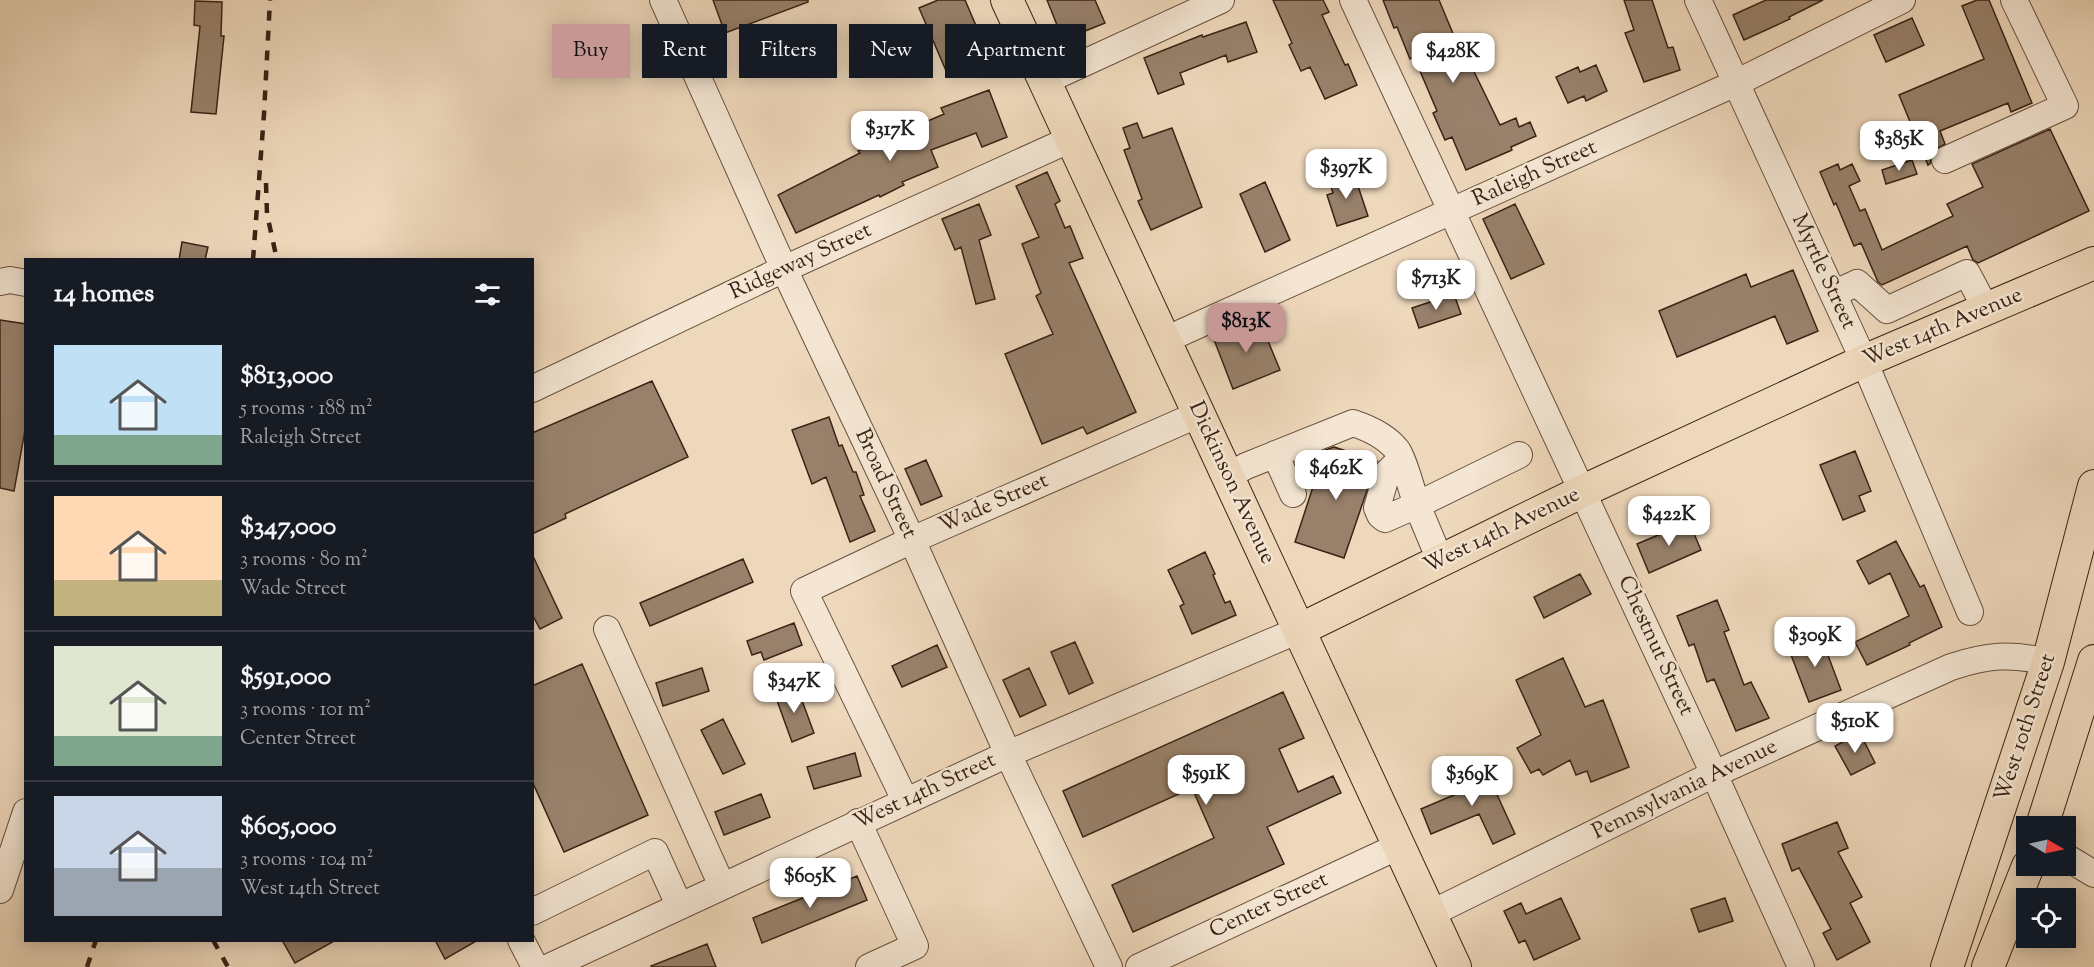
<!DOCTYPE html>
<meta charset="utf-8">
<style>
:root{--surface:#171b24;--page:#242831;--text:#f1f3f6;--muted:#9ea1a6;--line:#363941;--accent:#c59692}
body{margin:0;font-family:"Sorts Mill Goudy",serif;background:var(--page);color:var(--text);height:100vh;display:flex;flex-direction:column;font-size:22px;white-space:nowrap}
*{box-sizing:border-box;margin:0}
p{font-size:20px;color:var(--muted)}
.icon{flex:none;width:33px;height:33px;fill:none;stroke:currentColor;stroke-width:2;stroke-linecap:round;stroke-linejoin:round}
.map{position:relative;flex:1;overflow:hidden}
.drawer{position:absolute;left:24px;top:258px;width:510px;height:684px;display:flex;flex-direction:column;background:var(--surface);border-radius:0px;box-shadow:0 3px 15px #0003}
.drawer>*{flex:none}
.banner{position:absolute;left:552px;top:24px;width:570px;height:54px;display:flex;gap:12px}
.needle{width:39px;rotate:99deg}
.tools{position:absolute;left:2016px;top:816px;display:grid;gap:12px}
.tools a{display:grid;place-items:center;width:60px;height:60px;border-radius:0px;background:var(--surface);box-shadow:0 3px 15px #0003;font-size:30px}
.price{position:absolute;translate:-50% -51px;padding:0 14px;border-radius:12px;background:#fff;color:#222;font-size:20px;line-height:39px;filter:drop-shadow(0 2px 3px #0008)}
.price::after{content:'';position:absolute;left:50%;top:36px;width:18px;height:14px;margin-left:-9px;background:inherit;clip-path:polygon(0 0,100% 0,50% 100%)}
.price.current{background:var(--accent);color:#111}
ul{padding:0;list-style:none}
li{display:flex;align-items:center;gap:18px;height:150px;padding:0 30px}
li+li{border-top:2px solid var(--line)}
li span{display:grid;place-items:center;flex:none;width:168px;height:120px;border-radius:0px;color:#555}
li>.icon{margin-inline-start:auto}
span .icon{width:72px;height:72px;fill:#fffc;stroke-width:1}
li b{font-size:26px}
h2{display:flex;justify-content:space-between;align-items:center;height:72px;padding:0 30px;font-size:26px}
.pill{padding:0 21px;border-radius:0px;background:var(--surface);box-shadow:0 3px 15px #0003;font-size:21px;line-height:54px}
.pill.current{background:var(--accent);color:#111}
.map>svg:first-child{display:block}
.building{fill:#98816b;stroke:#3a2315;stroke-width:1.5}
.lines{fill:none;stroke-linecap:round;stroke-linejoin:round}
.minor-casing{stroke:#67503e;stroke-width:28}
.major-casing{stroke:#3a2315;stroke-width:34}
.minor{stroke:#f4e6d3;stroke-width:26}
.major{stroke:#eed8bb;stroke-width:32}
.rail{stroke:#3a2315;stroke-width:4.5;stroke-dasharray:10 10;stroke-linecap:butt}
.labels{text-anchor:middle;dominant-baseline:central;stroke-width:5;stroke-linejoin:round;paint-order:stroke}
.street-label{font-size:22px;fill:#3a2315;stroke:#f4e6d3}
</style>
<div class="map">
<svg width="2094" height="967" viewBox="0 0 2094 967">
<rect width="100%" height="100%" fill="#eed8bb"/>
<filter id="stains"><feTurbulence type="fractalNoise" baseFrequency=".00333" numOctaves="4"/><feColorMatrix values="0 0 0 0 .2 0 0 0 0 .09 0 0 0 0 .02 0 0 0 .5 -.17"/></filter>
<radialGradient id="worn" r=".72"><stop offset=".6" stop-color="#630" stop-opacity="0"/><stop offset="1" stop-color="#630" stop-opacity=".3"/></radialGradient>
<path class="building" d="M713 0H808V2L725 33Z
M938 0H965L977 28 980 27 992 54 947 73 919 8Z
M1047 0H1095L1105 23 1063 40Z
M1273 0H1323L1329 12 1322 15 1345 65 1348 64 1357 85 1325 99 1310 67 1301 71 1289 45 1292 43Z
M1383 0H1439L1462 55 1465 53 1500 125 1516 118 1519 127 1530 122 1536 136 1511 147 1512 150 1466 170 1452 137 1445 140 1433 113 1437 111 1414 57 1410 59 1397 27 1394 28Z
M1624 0H1652L1668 48 1673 47 1680 70 1644 82 1625 33 1634 30Z
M1766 0H1823L1789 17 1790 19 1744 40 1733 15Z
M1977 0H1989L2032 103 2011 112 2008 103 1940 131 1945 144 1933 151 1930 158 1931 163 1928 165 1899 95 1984 59 1962 6Z
M195 1 222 2 221 36H224L216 114 191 112 200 26 194 25Z
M1912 18 1924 45 1886 62 1874 35Z
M1246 22 1257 52 1228 62 1226 55 1180 73 1184 84 1158 94 1144 58 1202 35 1203 37Z
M1596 65 1607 91 1586 101 1584 96 1568 103 1556 77 1578 67 1580 72Z
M989 90 1007 137 982 147 976 133 931 150 938 167 902 182 904 185 880 197 879 195 796 233 778 195 860 153 858 151 944 114 941 108Z
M1137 123 1143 138 1172 128 1202 207 1151 230 1138 201 1142 199 1124 150 1130 148 1123 128Z
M2050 129 2089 211 1978 263 1973 260 1967 246 1882 285 1878 282 1861 243 1854 246 1836 203 1834 205 1820 172 1838 164 1840 170 1852 164 1860 181 1849 186 1860 211 1865 209 1882 250 1953 216 1947 204 1983 187 1972 164Z
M1912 160 1917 174 1886 184 1882 170Z
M1353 171 1368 216 1337 226 1327 195 1333 193 1329 180Z
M1047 172 1060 201 1055 204 1065 228 1070 226 1083 258 1069 263 1136 412 1087 434 1083 427 1042 444 1005 354 1053 334 1036 296 1041 293 1022 244 1039 237 1016 186Z
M1265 182 1290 240 1265 252 1240 194Z
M979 204 991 235 979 240 995 299 976 304 961 247 955 250 942 219Z
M1515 204 1544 264 1511 279 1483 219Z
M182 242 208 247 205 260H179Z
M1793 270 1818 331 1787 344 1775 316 1677 357 1659 311 1746 274 1751 287Z
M1454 294 1461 314 1419 328 1412 308Z
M1259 319 1280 370 1233 389 1213 337Z
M0 320 26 324V425L14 491 0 488Z
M652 381 688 457 565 514 566 518 532 534V433Z
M829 417 839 446 842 445 853 472H856L864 495 860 496 875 531 850 542 826 477 812 484 792 430Z
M1334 447 1377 461 1344 558 1295 542 1325 450Z
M1855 451 1871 491 1859 496 1865 511 1843 520 1820 465Z
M926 460 942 496 921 505 905 469Z
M1689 522 1701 550 1649 573 1637 544Z
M1896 541 1920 587 1924 585 1942 627 1909 643 1910 645 1867 665 1855 642 1909 616 1890 573 1869 584 1857 561Z
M1205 552 1215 574 1213 575 1225 603 1230 601 1236 615 1192 634 1180 606 1184 604 1168 570Z
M532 554 562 618 540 629 532 614Z
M743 559 753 582 650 626 640 603Z
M1580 574 1591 594 1544 618 1534 597Z
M1717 600 1729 630 1724 632 1744 685 1751 682 1769 718 1736 731 1714 679 1707 682 1694 644 1689 646 1677 616Z
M794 623 802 645 764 660 761 652 752 655 747 641Z
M1820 634 1841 690 1809 702 1788 647Z
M1075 642 1093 683 1069 694 1051 652Z
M937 645 947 667 902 687 892 666Z
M1563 658 1585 707 1603 700 1629 767 1591 782 1587 771 1576 775 1570 760 1543 775 1539 769 1531 773 1517 748 1541 735 1516 680Z
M582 664 648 815 564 852 532 781V686Z
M702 668 709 691 663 706 656 683Z
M1029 668 1046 705 1020 717 1003 680Z
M797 687 814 733 792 742 775 695Z
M1283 692 1304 738 1279 749 1298 792 1333 776 1341 793 1267 827 1284 864 1133 932 1112 885 1214 838 1192 788 1083 837 1063 791Z
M723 719 745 764 723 774 701 730Z
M1860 733 1875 763 1851 775 1835 746Z
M855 753 861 776 814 789 807 767Z
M1482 762 1515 834 1493 844 1479 814 1431 834 1421 809 1468 789 1460 772Z
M761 794 770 817 724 835 715 812Z
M1837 822 1848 848 1838 852 1862 897 1850 903 1870 942 1837 960 1823 933 1831 929 1799 868 1792 871 1782 844Z
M857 876 867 900 762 943 753 918Z
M1561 898 1580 939 1534 960 1525 940 1519 943 1504 911 1521 903 1526 914Z
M1725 898 1733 921 1699 932 1691 909Z
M282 940H336L295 963Z
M435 940H478L445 959Z
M707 944 716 967H652L651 966Z"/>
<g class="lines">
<g class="minor-casing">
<path id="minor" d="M663 0 784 269 912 540 1008 754 1109 967
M1353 0 1714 774 1801 967
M1698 0 1864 361 1970 612
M1045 81 1221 0
M1945 160 2065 106 2014 0
M0 282 10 280 26 283
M1833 294 1857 283 1887 310 1967 273 1986 309
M1165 340 1736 83 1902 0
M532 389 784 269 1071 139
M1275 454 1293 494
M1228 476 1246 466 1353 423C1368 428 1387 437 1397 450 1404 459 1412 492 1417 505L1385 519 1380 515 1377 508 1387 473 1401 459
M1440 560 1417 505 1519 455
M607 629 722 886
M905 800 804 591 912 540 1199 414
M858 822 915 946 869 967
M2066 857 2094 874
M0 890 26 812
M532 912 655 852 679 905
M1430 914 1714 774 1951 667C1987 655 2010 653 2048 662
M521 940 535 967
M549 967 1008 754 1299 630
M1139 967 1399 846"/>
</g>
<g class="major-casing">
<path id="major" d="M1007 0 1455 967
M1299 630 1583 491 1864 361 2094 263
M2042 826 2094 661
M1947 967 2048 662 2094 486
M1988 967 2028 866"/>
</g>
<use href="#minor" class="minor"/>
<use href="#major" class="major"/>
<path class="rail" d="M266 183 267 214 277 260
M253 260 264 114 270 0
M213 940 228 967
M87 967 96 940"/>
</g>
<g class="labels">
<g class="street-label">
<text transform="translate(1535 174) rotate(-24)">Raleigh Street</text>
<text transform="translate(801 262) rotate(-25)">Ridgeway Street</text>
<text transform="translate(1823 272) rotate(65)">Myrtle Street</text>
<text transform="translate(1943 328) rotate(-23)">West 14th Avenue</text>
<text transform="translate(1231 483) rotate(65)">Dickinson Avenue</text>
<text transform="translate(885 484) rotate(65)">Broad Street</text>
<text transform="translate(994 504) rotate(-24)">Wade Street</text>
<text transform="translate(1502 531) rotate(-26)">West 14th Avenue</text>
<text transform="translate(1655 646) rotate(65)">Chestnut Street</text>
<text transform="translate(2026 728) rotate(-72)">West 10th Street</text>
<text transform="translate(1685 790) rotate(-26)">Pennsylvania Avenue</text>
<text transform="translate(925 792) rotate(-25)">West 14th Street</text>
<text transform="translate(1269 906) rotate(-25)">Center Street</text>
</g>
</g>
<rect width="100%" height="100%" filter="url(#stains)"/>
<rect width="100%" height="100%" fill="url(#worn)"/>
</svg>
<div class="tools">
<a><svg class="needle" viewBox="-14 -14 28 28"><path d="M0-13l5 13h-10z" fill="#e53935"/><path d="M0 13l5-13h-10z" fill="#9ea1a6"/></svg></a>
<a><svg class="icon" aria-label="locate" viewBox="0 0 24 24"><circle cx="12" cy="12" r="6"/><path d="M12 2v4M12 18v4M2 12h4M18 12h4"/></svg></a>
</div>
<b class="price" style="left:1453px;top:84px">$428K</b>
<b class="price" style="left:890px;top:162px">$317K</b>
<b class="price" style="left:1899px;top:172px">$385K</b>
<b class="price" style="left:1346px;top:200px">$397K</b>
<b class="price" style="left:1436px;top:311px">$713K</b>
<b class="price current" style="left:1246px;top:354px">$813K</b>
<b class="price" style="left:1336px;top:501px">$462K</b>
<b class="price" style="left:1669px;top:547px">$422K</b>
<b class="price" style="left:1815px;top:668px">$309K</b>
<b class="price" style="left:794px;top:714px">$347K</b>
<b class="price" style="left:1855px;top:754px">$510K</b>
<b class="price" style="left:1206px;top:806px">$591K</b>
<b class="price" style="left:1472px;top:807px">$369K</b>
<b class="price" style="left:810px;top:909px">$605K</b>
<div class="banner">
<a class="pill current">Buy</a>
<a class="pill">Rent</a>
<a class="pill">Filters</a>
<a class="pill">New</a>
<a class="pill">Apartment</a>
</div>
<section class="drawer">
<h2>14 homes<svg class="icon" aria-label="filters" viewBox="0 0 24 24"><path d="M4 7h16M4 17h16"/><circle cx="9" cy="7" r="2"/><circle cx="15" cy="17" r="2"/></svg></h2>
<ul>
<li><span style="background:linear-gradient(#bfe0f5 75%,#7fa58c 0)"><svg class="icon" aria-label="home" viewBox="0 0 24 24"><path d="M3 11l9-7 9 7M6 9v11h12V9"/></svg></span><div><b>$813,000</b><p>5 rooms · 188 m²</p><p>Raleigh Street</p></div></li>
<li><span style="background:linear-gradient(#ffd9b3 70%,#c2b280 0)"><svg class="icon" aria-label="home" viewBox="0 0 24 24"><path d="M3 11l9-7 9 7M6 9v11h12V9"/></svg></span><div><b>$347,000</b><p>3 rooms · 80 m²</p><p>Wade Street</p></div></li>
<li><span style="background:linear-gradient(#dfe7d0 75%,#7fa58c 0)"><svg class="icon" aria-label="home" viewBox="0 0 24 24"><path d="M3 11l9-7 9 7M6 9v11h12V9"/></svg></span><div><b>$591,000</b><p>3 rooms · 101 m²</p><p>Center Street</p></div></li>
<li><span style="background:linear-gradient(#c9d6e8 60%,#9aa5b1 0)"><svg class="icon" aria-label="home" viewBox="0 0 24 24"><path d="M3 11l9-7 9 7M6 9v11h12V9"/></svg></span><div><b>$605,000</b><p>3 rooms · 104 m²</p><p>West 14th Street</p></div></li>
</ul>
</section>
</div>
